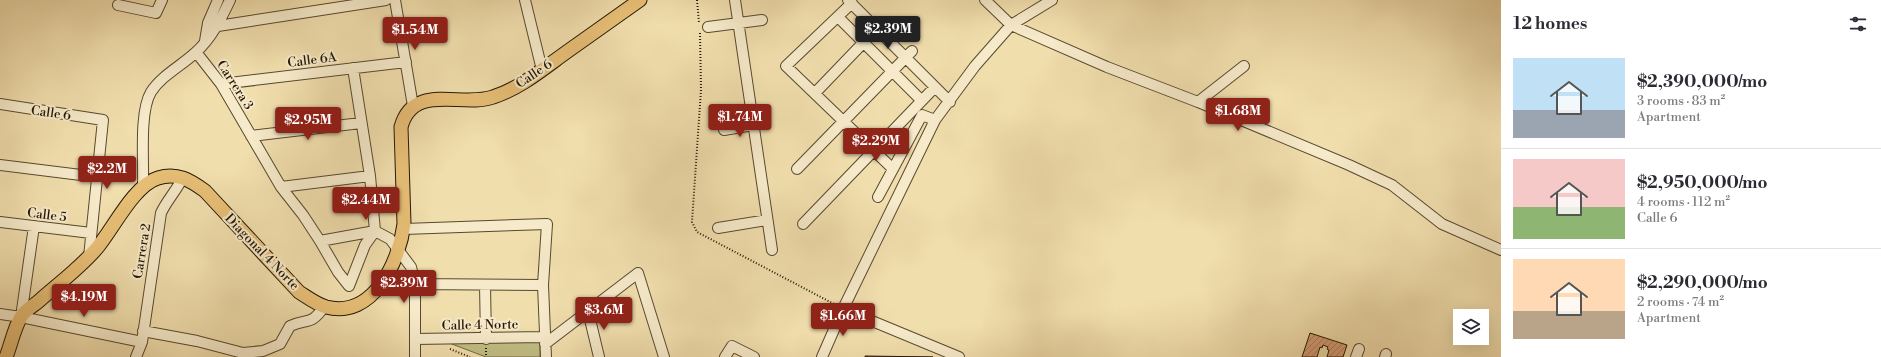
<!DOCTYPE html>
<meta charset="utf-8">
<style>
:root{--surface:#fff;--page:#f2f2f3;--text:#2b2b33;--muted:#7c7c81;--line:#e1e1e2;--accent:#8f2418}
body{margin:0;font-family:"Libre Bodoni",serif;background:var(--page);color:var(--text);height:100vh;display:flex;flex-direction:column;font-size:15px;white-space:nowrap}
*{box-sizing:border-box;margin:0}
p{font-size:13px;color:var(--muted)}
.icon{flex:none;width:22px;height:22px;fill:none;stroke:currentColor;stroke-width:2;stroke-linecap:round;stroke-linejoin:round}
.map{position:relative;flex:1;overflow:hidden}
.drawer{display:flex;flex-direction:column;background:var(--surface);width:380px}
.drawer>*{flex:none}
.tools{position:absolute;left:1453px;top:309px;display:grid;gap:8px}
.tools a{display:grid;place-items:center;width:36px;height:36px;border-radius:0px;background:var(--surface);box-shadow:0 4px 16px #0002;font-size:20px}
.price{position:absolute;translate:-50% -34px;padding:0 9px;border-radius:4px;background:var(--accent);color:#fff;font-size:13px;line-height:26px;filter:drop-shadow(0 1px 2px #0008)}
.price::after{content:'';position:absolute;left:50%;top:24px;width:12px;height:9px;margin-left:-6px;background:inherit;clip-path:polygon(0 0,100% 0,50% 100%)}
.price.selected{background:#222;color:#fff}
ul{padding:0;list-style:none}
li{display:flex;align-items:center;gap:12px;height:100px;padding:0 12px}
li+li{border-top:1px solid var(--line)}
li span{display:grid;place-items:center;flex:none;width:112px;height:80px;border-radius:0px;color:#555}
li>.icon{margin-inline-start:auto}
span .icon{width:48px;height:48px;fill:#fffc;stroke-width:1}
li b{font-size:17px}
h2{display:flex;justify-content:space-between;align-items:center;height:48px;padding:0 12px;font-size:17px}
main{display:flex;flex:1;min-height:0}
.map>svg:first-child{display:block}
.green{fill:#c1bf85;stroke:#726b45}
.building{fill:url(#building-hatch);stroke:#241705}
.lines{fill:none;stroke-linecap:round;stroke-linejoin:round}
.minor-casing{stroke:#57492f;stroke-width:12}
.major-casing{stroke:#241705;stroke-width:15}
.path{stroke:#241705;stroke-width:2;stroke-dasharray:1 2;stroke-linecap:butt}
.minor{stroke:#f6eaca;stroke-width:10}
.major{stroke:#e8bf76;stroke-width:13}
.labels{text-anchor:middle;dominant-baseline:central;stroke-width:4;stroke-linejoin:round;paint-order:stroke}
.street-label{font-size:13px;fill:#241705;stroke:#f6eaca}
</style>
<main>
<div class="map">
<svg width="1501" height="357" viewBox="0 0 1501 357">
<defs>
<pattern id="building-hatch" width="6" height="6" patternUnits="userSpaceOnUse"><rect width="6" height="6" fill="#d59d75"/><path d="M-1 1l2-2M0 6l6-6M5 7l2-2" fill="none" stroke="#ad7f5e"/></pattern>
</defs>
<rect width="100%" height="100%" fill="#f1dead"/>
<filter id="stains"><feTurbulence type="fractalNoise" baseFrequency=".005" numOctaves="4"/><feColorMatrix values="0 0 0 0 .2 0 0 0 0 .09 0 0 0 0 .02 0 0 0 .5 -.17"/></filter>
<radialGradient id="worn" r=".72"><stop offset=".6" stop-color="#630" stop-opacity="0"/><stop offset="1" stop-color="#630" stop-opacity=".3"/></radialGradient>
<path class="green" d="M540 338V357H486L444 341Z"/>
<path class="building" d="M1310 333 1347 345 1343 357H1327L1329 350 1327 349 1328 347 1323 345 1322 348 1320 347 1317 357H1302Z
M865 356 933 357H865Z"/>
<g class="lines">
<g class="minor-casing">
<path id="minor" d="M395 0 413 106
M525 0 542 70
M735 0 772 250
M848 0 950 102
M985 0 1011 25 1107 67 1198 102 1349 165 1392 185 1442 224 1501 250
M852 3 786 66 893 169
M118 5 156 13 162 0
M838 17 921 100
M218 26 386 0
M708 27 762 20
M205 41 208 23 218 0
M196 52 221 84 281 187 303 215 320 241 338 272 349 286 365 245 375 231 370 176 353 68
M221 84 406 62
M815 93 864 42
M1198 102 1244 66
M0 104 103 120 89 257
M724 130 753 125
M251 136 361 123
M0 165 97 177
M797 169 912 51
M143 186C144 162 139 112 151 92 161 76 181 66 195 53 211 39 221 19 230 0
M281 187 370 176
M878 197 922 115 935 120
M0 222 91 233
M803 224 935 87
M718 228 767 220
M404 229 547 224 543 285 546 357
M320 241 375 231 390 239 411 267 415 284V357
M415 284 543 285
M485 285 486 339
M843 309 959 357
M588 311 599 357
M0 314 21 317 142 342
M21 317 34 226
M143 331 197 341 243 353 263 351 280 344 290 326C309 318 310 326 324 307
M415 339 545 337
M545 344 638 273 664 357
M136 357 142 342 161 213C167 200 177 190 183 177
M725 357 732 346 754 357
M822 357 843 309 935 120 975 66 1011 25 1052 0
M1356 357 1359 349
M1385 357 1386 354"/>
</g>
<g class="major-casing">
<path id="major" d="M6 357C11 345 14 328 21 317 24 311 33 306 39 301 58 284 80 268 97 248 113 229 134 185 158 178 177 172 190 180 205 191L299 292C307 297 316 304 326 307 373 319 399 263 404 224L401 127C413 82 462 108 493 97 521 88 544 68 568 51 592 34 616 17 640 0"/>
</g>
<path class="path" d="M697 0 699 23
M700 33 701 90 692 222 697 232 834 304
M486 348V357
M450 349 470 357"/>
<use href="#minor" class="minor"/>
<use href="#major" class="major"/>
</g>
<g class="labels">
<g class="street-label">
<text transform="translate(312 60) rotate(-7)">Calle 6A</text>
<text transform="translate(534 74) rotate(-34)">Calle 6</text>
<text transform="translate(235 85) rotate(57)">Carrera 3</text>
<text transform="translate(51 113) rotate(8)">Calle 6</text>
<text transform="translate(47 215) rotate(7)">Calle 5</text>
<text transform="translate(142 251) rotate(-81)">Carrera 2</text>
<text transform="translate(262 252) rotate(46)">Diagonal 4 Norte</text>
<text transform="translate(480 325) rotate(-1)">Calle 4 Norte</text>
</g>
</g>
<rect width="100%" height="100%" filter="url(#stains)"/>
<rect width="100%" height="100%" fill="url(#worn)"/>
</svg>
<div class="tools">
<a><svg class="icon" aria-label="layers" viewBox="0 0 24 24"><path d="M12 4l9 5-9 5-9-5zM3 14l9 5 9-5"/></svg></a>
</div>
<b class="price selected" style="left:888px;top:50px">$2.39M</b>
<b class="price" style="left:415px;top:51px">$1.54M</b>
<b class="price" style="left:1238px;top:132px">$1.68M</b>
<b class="price" style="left:740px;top:138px">$1.74M</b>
<b class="price" style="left:308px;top:141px">$2.95M</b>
<b class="price" style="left:876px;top:162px">$2.29M</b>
<b class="price" style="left:107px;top:190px">$2.2M</b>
<b class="price" style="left:366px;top:221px">$2.44M</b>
<b class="price" style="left:404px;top:304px">$2.39M</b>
<b class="price" style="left:84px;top:318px">$4.19M</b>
<b class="price" style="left:604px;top:331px">$3.6M</b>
<b class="price" style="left:843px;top:337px">$1.66M</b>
</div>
<section class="drawer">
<h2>12 homes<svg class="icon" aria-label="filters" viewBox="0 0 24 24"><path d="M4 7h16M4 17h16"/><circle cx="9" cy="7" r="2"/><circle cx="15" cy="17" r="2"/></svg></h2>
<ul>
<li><span style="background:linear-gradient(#bfe0f5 65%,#9aa5b1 0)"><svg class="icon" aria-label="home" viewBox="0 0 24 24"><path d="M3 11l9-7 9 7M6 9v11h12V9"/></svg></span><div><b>$2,390,000/mo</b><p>3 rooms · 83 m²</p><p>Apartment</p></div></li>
<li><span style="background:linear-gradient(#f6c9c9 60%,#8fb573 0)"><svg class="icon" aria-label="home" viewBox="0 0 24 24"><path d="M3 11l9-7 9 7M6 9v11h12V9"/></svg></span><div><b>$2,950,000/mo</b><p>4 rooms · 112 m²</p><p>Calle 6</p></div></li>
<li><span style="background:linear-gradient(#ffd9b3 65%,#b9a48a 0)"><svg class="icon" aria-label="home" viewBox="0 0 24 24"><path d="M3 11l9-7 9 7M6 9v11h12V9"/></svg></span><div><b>$2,290,000/mo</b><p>2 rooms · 74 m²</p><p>Apartment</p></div></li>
</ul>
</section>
</main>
